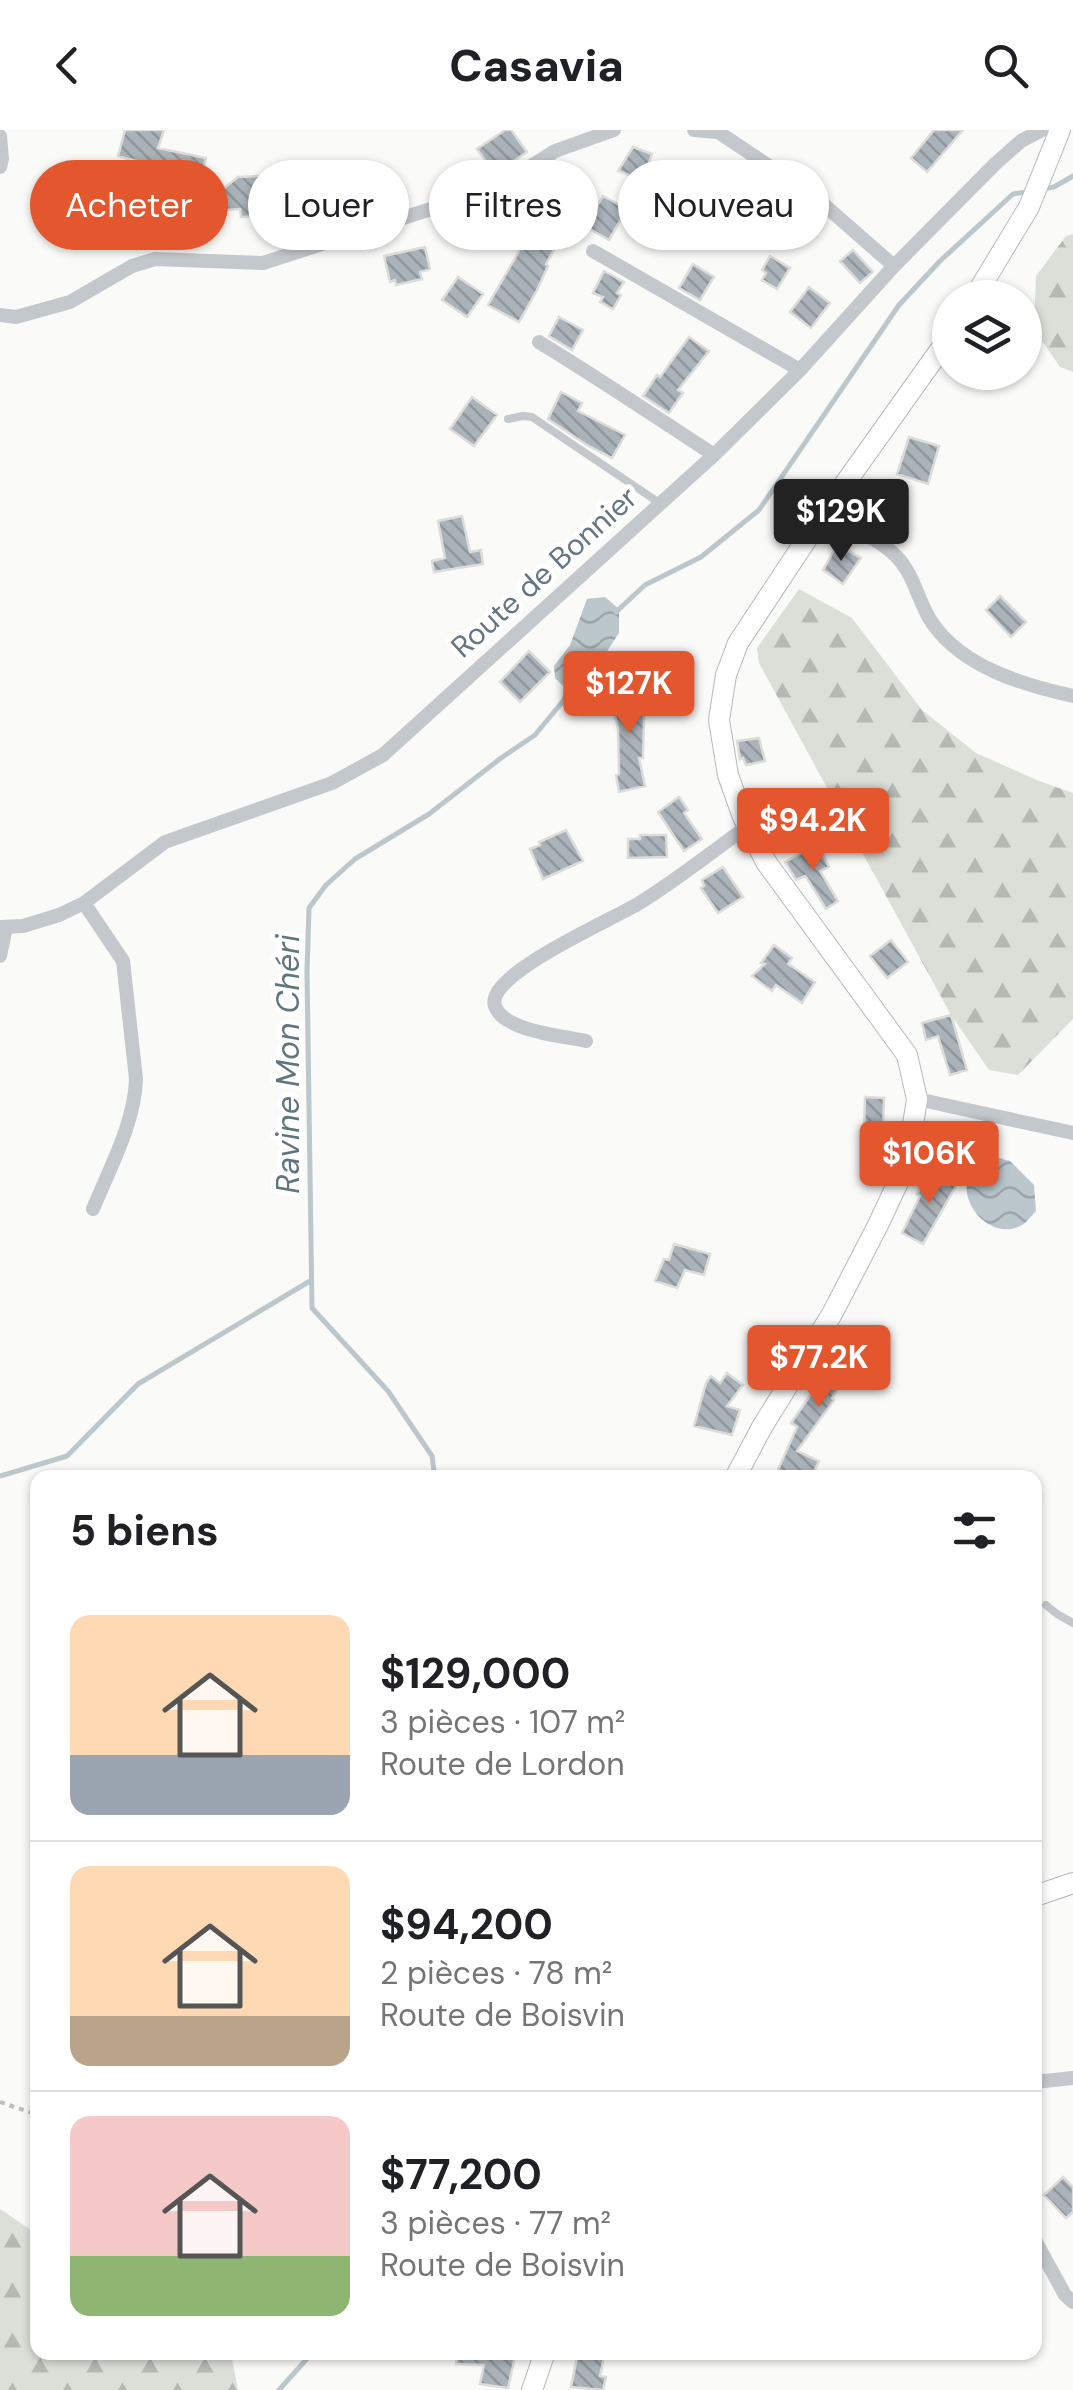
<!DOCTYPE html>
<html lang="fr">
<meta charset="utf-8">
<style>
:root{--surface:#fff;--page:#f2f2f2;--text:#202124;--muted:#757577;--line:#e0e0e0;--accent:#e4572e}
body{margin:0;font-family:"DM Sans",sans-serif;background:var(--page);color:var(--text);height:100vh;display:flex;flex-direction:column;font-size:38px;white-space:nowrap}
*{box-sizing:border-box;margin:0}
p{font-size:32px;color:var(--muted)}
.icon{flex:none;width:55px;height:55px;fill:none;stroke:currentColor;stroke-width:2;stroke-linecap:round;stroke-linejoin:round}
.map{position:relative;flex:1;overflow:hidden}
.panel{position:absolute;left:30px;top:1340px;width:1012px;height:890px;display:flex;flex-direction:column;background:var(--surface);border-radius:20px;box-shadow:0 2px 8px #0004}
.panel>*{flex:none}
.banner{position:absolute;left:30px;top:30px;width:1015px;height:90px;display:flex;gap:20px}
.tools{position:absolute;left:932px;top:150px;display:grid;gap:20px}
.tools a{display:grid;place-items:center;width:110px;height:110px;border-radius:50%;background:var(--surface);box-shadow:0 2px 8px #0004;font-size:50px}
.price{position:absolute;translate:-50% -85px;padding:0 22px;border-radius:10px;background:var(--accent);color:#fff;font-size:32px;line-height:65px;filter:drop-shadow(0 2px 5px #0008)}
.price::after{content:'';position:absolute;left:50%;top:60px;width:30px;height:22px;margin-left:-15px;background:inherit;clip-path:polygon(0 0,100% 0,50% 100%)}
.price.active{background:#222;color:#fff}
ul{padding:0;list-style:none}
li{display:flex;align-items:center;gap:30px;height:250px;padding:0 40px}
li+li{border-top:2px solid var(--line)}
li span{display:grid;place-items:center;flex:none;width:280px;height:200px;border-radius:20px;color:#555}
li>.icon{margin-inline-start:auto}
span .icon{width:120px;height:120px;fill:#fffc;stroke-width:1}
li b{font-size:42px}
h2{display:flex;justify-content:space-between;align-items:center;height:120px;padding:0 40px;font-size:42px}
.chip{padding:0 35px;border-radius:45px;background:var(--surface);box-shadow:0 2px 8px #0004;font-size:35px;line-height:90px}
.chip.active{background:var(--accent);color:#fff}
header{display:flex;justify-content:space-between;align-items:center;height:130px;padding:0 40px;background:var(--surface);font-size:45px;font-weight:800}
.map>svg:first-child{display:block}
.forest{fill:url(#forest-firs)}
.water{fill:url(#water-waves)}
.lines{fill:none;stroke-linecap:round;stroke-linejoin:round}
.stream{stroke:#bbc7cb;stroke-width:5}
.building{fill:url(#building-back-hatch);stroke:#dcdcda;stroke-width:2.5}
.secondary-casing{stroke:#b3babf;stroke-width:22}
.path{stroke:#bbbfc2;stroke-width:4;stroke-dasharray:5 5;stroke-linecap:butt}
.lane{stroke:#c3c8cc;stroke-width:8}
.street{stroke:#c3c8cc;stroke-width:14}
.secondary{stroke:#fff;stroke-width:20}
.labels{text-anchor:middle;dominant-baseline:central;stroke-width:10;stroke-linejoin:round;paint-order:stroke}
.street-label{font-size:30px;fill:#657683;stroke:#fff}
.water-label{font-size:32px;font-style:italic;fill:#60757c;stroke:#fff}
</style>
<header><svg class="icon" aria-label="back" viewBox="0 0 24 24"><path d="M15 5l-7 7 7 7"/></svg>Casavia<svg class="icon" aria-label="search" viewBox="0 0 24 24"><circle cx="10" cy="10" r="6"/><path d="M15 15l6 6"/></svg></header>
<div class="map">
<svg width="1073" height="2260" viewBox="0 0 1073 2260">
<defs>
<pattern id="forest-firs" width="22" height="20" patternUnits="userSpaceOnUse" patternTransform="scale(2.5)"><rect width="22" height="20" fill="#dadfd7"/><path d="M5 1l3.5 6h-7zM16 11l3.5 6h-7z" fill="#b4b9b4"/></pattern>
<pattern id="water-waves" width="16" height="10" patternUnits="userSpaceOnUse" patternTransform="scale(2.5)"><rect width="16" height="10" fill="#bbc7cb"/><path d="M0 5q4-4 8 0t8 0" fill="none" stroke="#9ca6aa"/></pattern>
<pattern id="building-back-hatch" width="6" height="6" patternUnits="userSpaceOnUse" patternTransform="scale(2.5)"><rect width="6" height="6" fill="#aab3b9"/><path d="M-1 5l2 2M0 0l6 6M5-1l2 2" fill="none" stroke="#8e969c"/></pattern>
</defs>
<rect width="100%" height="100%" fill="#fafaf8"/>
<path class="forest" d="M1073 104V242L1060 237 1034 199 1036 146 1066 106Z
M799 459 852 488 922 580 976 623 1039 651 1073 663V889L1018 945 989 940 951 885 759 533 757 518Z
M0 2079 37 2104 38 2222 231 2223 238 2260H0Z"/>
<path class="water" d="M605 467 619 479V503L587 552 568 561 555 548 554 536 570 515 587 469Z
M995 1027 1010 1031 1034 1055 1036 1081C1032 1085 1029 1089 1025 1093 984 1122 934 1042 995 1027Z"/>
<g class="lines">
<path class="stream" d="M1043 59 1054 57 1073 46
M616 482 645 455 701 427 759 380 899 175 940 131 1013 64 1027 62
M0 1346 67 1326 138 1254 310 1151
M435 1348 432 1326 388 1261 312 1178 307 842 309 778 326 755 355 729 429 684 501 628 535 605 563 571 569 559
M279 2260 313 2222"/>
</g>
<path class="building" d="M125 0H164L158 18 206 28 197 67 150 57 159 37 118 26Z
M505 0H511L527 22 495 44 477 19Z
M934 0H963L927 42 911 28Z
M633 17 652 24 643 50 618 41Z
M726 32 753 49 733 80 706 63Z
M558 38 587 54 558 75 564 82 534 104 556 116 546 134 548 136 537 160 519 192 488 175 530 102 532 103 526 100 505 72 520 80 512 69 553 39 555 41Z
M284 45 285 85 241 87 240 79 225 80 223 59 238 47Z
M116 57 139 66 128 96 104 87Z
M683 63 710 80 693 108 666 91Z
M603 66 627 79 609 110 585 96Z
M425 117 430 139 420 142 422 149 396 155 395 150 390 152 384 126Z
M853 120 873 142 860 153 840 131Z
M770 126 790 138 777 159 762 150 766 143 762 140Z
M693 134 714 147 700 170 679 158Z
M604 141 624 152 617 163 621 165 613 179 600 172 603 167 593 163Z
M458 147 483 164 467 187 442 170Z
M809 157 830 173 811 198 790 182Z
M559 187 583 200 572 220 549 206Z
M689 207 709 221 678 260 683 263 669 283 643 266 657 245 660 247Z
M561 262 582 273 578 281 625 305 612 328 587 315 548 289Z
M472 267 497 285 474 316 450 299Z
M909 307 939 316 928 354 897 344Z
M462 386 470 422 481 420 483 434 434 442 432 431 445 428 438 391Z
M837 415 861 428 843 454 823 440Z
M1000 466 1026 492 1011 507 986 480Z
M529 521 550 542 520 572 500 552Z
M635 552 644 588 643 628H639L645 656 619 662 616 645 619 644 618 599 609 558Z
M759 608 765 631 746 635 743 628 740 629 737 611Z
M679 667 688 680 684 683 702 709 684 721 658 682Z
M566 700 583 731 543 749 530 719 540 715 539 712Z
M640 705H666L667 727 628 728V709H640Z
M818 714 829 737 820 741 838 771 826 779 807 748 805 746 796 750 785 732Z
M723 737 743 767 718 783 701 758 704 756 702 750Z
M891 810 908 832 887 848 870 826Z
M774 815 792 828 788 834 815 852 802 873 776 855 772 861 752 846 765 834 761 833Z
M951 885 967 940 950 945 938 906 926 910 922 893Z
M865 967 884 968 883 1000 864 999Z
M930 1042 936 1046 938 1042 957 1054 923 1114 902 1103 920 1066 917 1064Z
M674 1114 710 1124 704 1145 685 1140 677 1158 655 1151 664 1129 669 1130Z
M845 1211 871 1227 859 1245 850 1240 832 1268 834 1270 797 1321 819 1331 811 1348H788L777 1342 797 1297 791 1293 830 1237 828 1236Z
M727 1243 743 1255 727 1276 740 1280 732 1305 694 1296 706 1253 711 1246 720 1253Z
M1063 2047 1073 2057V2082L1066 2088 1044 2065Z
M457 2222H516L508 2258 480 2254 484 2235 456 2234Z
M578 2222H605L600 2246 606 2247 603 2260 571 2257Z"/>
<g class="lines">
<g class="secondary-casing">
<path id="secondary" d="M974 168 1029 77 1060 0
M735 1348 762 1297 832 1184 878 1095 907 1033 917 969 907 925 766 732 743 687 728 645 719 590 726 545 738 513 824 383 950 206
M1035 1766 1073 1753
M532 2260 545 2222"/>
</g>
<path class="path" d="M0 1972 38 1985"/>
<path class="lane" d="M508 289 523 286 532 287 661 374
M1046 1475 1057 1484 1073 1493"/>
<path class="street" d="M694 0 717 2
M715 0 814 66 894 136
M0 6 2 29 0 37
M593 121 800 240
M0 185 16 187 70 172 132 136 155 129 263 133 462 69 506 52 555 21 614 0
M539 212C598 248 656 287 714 325
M824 383C848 396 877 407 896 426 915 445 918 473 933 494 963 537 1023 555 1073 566
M84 773 123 831 136 949C135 992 109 1040 93 1079
M0 797 23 796 59 785 84 773 165 712 332 653 383 625 714 325 800 240 894 136 995 34 1021 11 1042 0
M0 826 6 797
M586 911C563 906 503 901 495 876 484 844 617 788 641 772 678 749 713 721 748 696
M917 969 1073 1003
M1035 1952 1073 1948
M1035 2110 1065 2165 1073 2172"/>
<use href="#secondary" class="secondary"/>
</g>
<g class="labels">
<g class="street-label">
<text transform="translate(544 442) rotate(-42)">Route de Bonnier</text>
</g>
<g class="water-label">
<text transform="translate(288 934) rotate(-90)">Ravine Mon Chéri</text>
</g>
</g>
</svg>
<div class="tools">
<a><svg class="icon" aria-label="layers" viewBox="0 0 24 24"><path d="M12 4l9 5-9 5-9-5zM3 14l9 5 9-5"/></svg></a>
</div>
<b class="price active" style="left:841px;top:434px">$129K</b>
<b class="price" style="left:629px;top:606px">$127K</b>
<b class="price" style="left:813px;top:743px">$94.2K</b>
<b class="price" style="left:929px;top:1076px">$106K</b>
<b class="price" style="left:819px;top:1280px">$77.2K</b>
<div class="banner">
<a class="chip active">Acheter</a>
<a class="chip">Louer</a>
<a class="chip">Filtres</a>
<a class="chip">Nouveau</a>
</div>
<section class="panel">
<h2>5 biens<svg class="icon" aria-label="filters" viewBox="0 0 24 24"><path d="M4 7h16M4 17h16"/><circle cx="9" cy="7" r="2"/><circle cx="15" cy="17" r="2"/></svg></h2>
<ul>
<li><span style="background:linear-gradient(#ffd9b3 70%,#9aa5b1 0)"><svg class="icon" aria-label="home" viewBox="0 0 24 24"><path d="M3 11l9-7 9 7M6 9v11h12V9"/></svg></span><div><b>$129,000</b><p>3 pièces · 107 m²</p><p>Route de Lordon</p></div></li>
<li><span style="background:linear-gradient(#ffd9b3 75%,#b9a48a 0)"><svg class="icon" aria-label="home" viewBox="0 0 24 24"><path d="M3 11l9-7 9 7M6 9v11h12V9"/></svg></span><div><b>$94,200</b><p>2 pièces · 78 m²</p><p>Route de Boisvin</p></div></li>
<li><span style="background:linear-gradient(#f6c9c9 70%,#8fb573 0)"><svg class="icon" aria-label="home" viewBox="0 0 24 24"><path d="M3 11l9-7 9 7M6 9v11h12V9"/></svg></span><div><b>$77,200</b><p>3 pièces · 77 m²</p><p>Route de Boisvin</p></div></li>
</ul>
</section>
</div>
